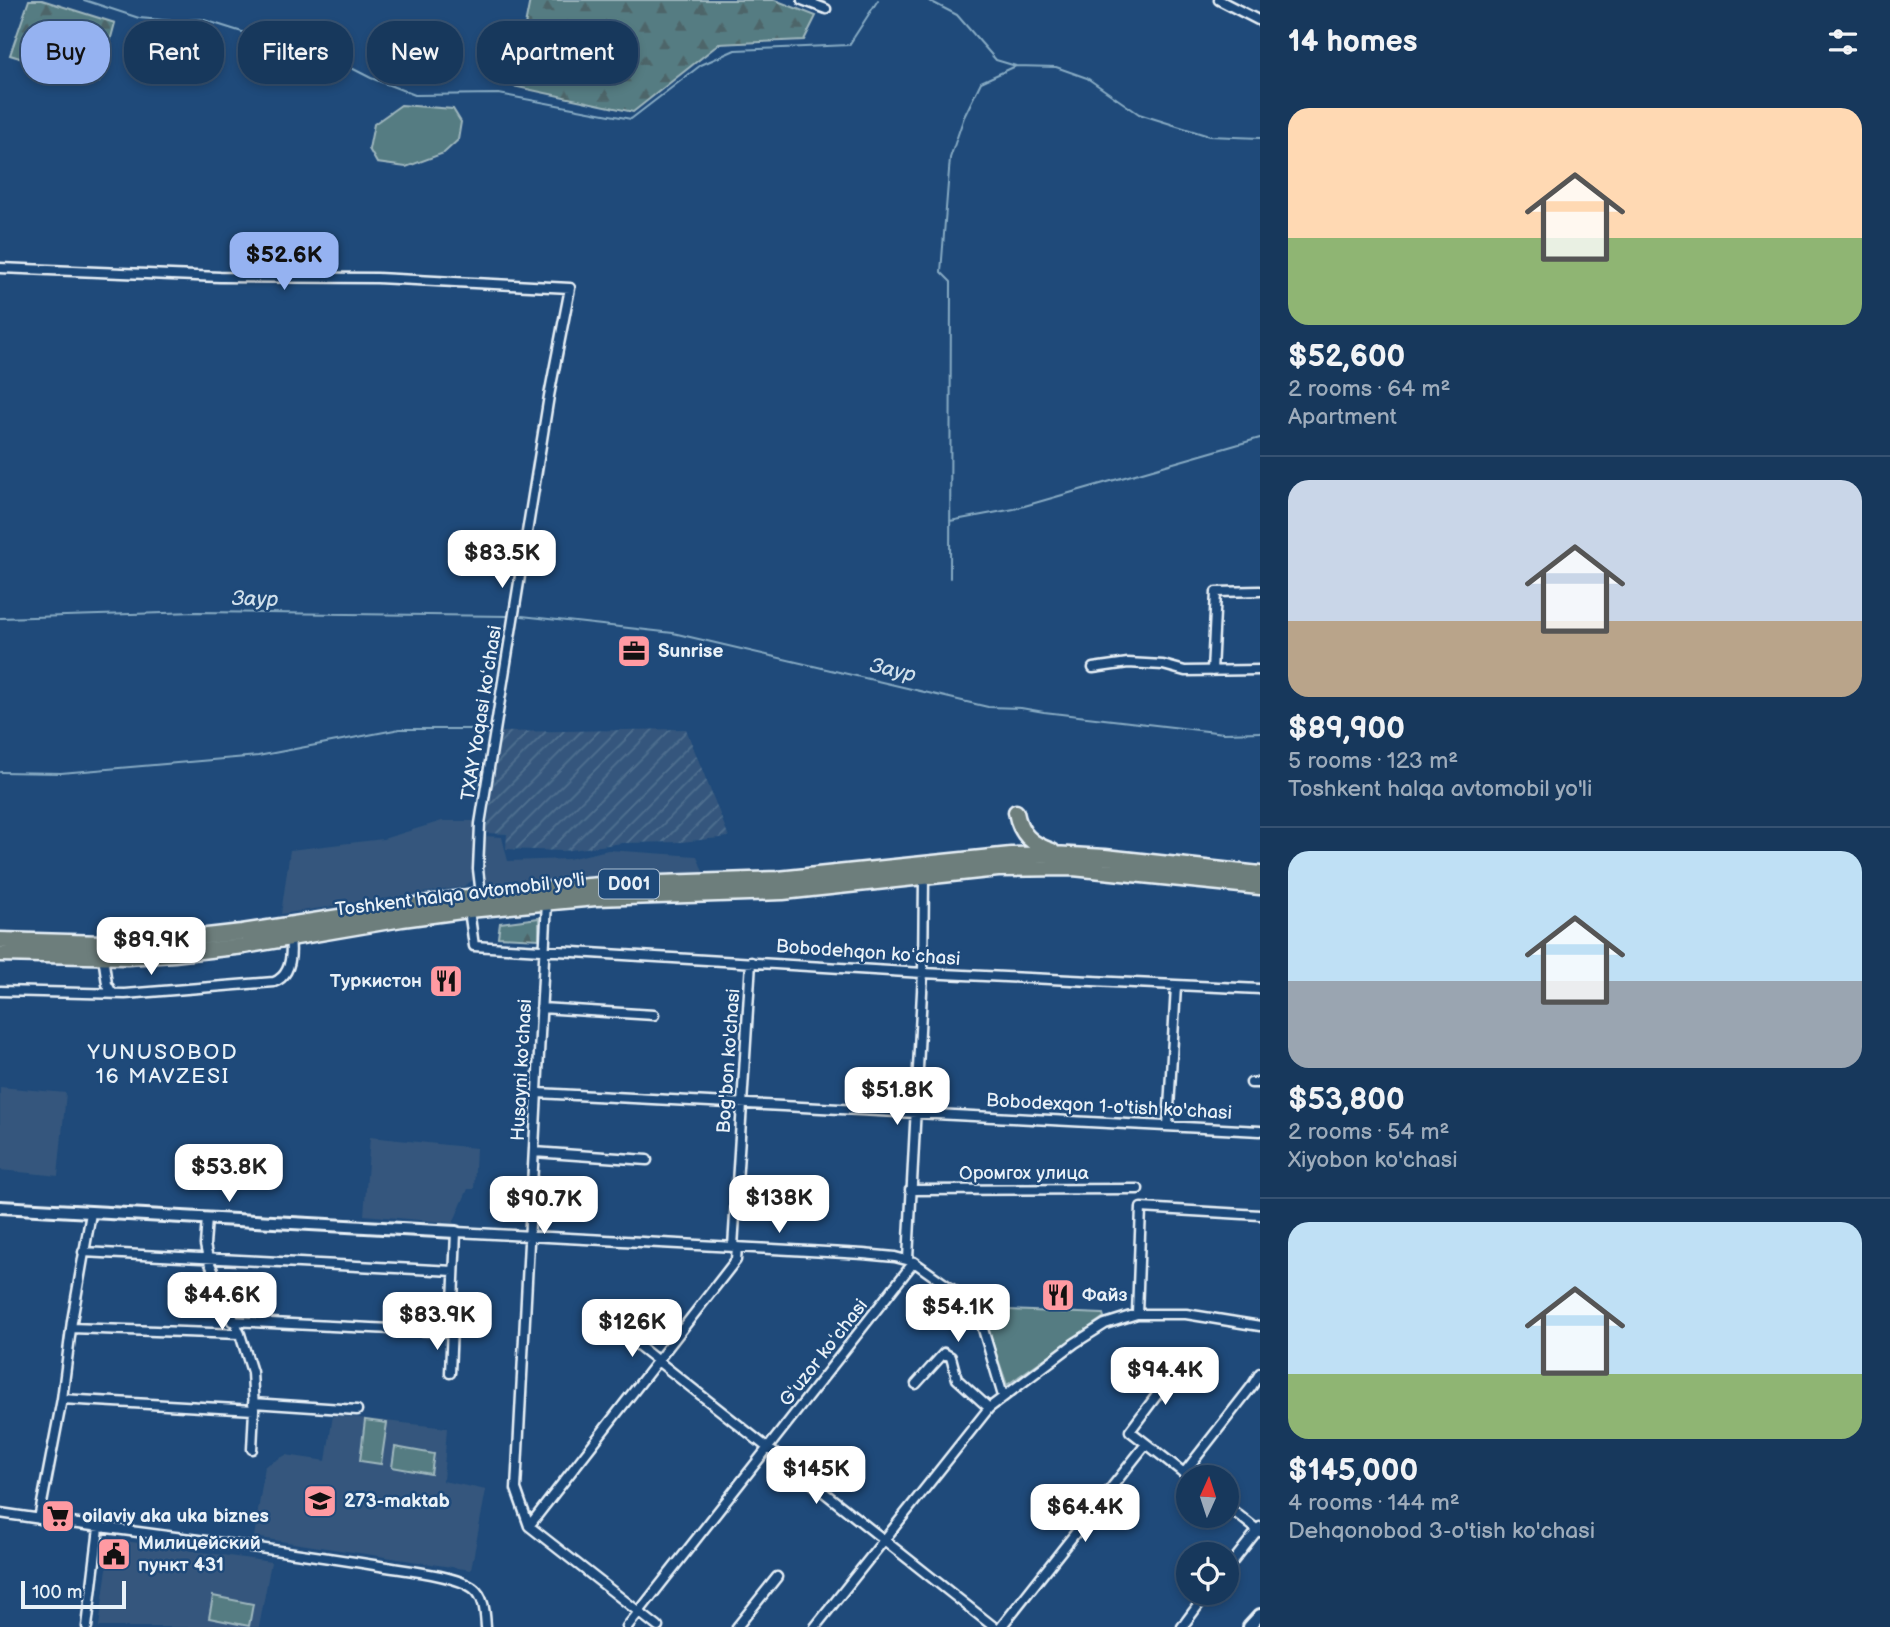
<!DOCTYPE html>
<meta charset="utf-8">
<style>
:root{--surface:#17385c;--page:#244365;--text:#f1f3f6;--muted:#9eacbb;--line:#365272;--accent:#95b2f1}
body{margin:0;font-family:"Balsamiq Sans",sans-serif;background:var(--page);color:var(--text);height:100vh;display:flex;flex-direction:column;font-size:26px;white-space:nowrap}
*{box-sizing:border-box;margin:0}
p{font-size:23px;color:var(--muted)}
.icon{flex:none;width:38px;height:38px;fill:none;stroke:currentColor;stroke-width:2;stroke-linecap:round;stroke-linejoin:round}
.map{position:relative;flex:1;overflow:hidden}
.drawer{display:flex;flex-direction:column;background:var(--surface);width:630px}
.drawer>*{flex:none}
.banner{position:absolute;left:21px;top:21px;width:665px;height:63px;display:flex;gap:14px}
.needle{width:46px;rotate:3deg}
.controls{position:absolute;left:1176px;top:1465px;display:grid;gap:14px}
.controls a{display:grid;place-items:center;width:63px;height:63px;border-radius:50%;background:var(--surface);box-shadow:0 4px 10px #0003,0 0 0 2px var(--line);font-size:35px}
.scale{position:absolute;left:21px;bottom:18px;width:105px;box-sizing:border-box;padding-left:7px;border:4px solid #e8f1f8;border-top:0;font-size:19px;line-height:24px;white-space:nowrap;color:#e8f1f8;-webkit-text-stroke:5px #1f4a7a;paint-order:stroke}
.price{position:absolute;translate:-50% -60px;padding:0 16px;border-radius:14px;background:#fff;color:#222;font-size:23px;line-height:46px;filter:drop-shadow(0 2px 4px #0008)}
.price::after{content:'';position:absolute;left:50%;top:42px;width:21px;height:16px;margin-left:-10px;background:inherit;clip-path:polygon(0 0,100% 0,50% 100%)}
.price.current{background:var(--accent);color:#111}
ul{padding:0;list-style:none}
li{display:grid;align-content:center;gap:14px;height:371px;padding:0 28px}
li+li{border-top:2px solid var(--line)}
li span{display:grid;place-items:center;height:217px;border-radius:21px;color:#555}
li>.icon{margin-inline-start:auto}
span .icon{width:126px;height:126px;fill:#fffc;stroke-width:1}
li b{font-size:30px}
h2{display:flex;justify-content:space-between;align-items:center;height:84px;padding:0 28px;font-size:30px}
.pill{padding:0 24px;border-radius:28px;background:var(--surface);box-shadow:0 4px 10px #0003,0 0 0 2px var(--line);font-size:24px;line-height:63px}
.pill.current{background:var(--accent);color:#111}
main{display:flex;flex:1;min-height:0}
.map>svg:first-child{display:block}
.built{fill:#34577d}
.industrial{fill:url(#industrial-furrows)}
.green{fill:#557c82;stroke:#9eb6bd;stroke-width:2}
.forest{fill:url(#forest-firs);stroke:#9eb6bd;stroke-width:2}
.lines{fill:none;stroke-linecap:round;stroke-linejoin:round}
.stream{stroke:#86aac3;stroke-width:2}
.street-casing{stroke:#e8f1f8;stroke-width:13}
.secondary-casing{stroke:#e8f1f8;stroke-width:16}
.highway-casing{stroke:#e8f1f8;stroke-width:19}
.street{stroke:#1f4a7a;stroke-width:8}
.secondary{stroke:#1f4a7a;stroke-width:10}
.highway{stroke:#6d7e7c;stroke-width:14}
.labels{text-anchor:middle;dominant-baseline:central;stroke-width:5;stroke-linejoin:round;paint-order:stroke}
.shield{fill:#1f4a7a;stroke:#acbfd2;stroke-width:2}
.shield-label{font-size:18px;font-weight:bold;fill:#e8f1f8}
.poi-label{font-size:19px;font-weight:bold;fill:#e8f1f8;stroke:#1f4a7a;text-anchor:start}
.street-label{font-size:19px;fill:#e8f1f8;stroke:#1f4a7a}
.water-label{font-size:21px;font-style:italic;fill:#cfdfeb;stroke:#1f4a7a}
.neighbourhood-label{font-size:21px;letter-spacing:2px;fill:#e8f1f8;stroke:#1f4a7a}
</style>
<main>
<div class="map">
<svg width="1260" height="1627" viewBox="0 0 1260 1627">
<defs>
<pattern id="industrial-furrows" width="10" height="10" patternUnits="userSpaceOnUse" patternTransform="scale(1.75)"><rect width="10" height="10" fill="#34577d"/><path d="M-1 1l2-2M0 10L10 0M9 11l2-2" fill="none" stroke="#517090"/></pattern>
<pattern id="forest-firs" width="22" height="20" patternUnits="userSpaceOnUse" patternTransform="scale(1.75)"><rect width="22" height="20" fill="#557c82"/><path d="M5 1l3.5 6h-7zM16 11l3.5 6h-7z" fill="#4e6569"/></pattern>
</defs>
<rect width="100%" height="100%" fill="#1f4a7a"/>
<filter id="ink" filterUnits="userSpaceOnUse"><feTurbulence type="fractalNoise" baseFrequency=".0143" numOctaves="2"/><feDisplacementMap in="SourceGraphic" scale="14" xChannelSelector="R" yChannelSelector="G"/><feConvolveMatrix kernelMatrix="1 2 1 2 8 2 1 2 1" color-interpolation-filters="sRGB"/></filter>
<g filter="url(#ink)">
<path class="built" d="M442 821H478L473 880 463 887 281 914 290 850 383 839Z
M484 836 502 837 508 861 568 859 608 850 697 856 705 877 556 881 495 887 486 882 483 872Z
M0 1087 66 1093 58 1176 0 1170Z
M370 1137 476 1148 474 1189H468L453 1223 364 1215Z
M333 1415 447 1428 443 1481 486 1490 471 1570 254 1537 265 1466 286 1455 326 1461Z
M111 1539 271 1562 259 1627H99Z"/>
<path class="industrial" d="M686 729 729 837 681 842 623 843 563 851 506 849 507 834 486 833 501 732Z"/>
<path class="green" d="M401 105 453 109 461 122 458 140 444 153 406 167 377 163 369 149 374 124Z
M985 1309 1103 1314 1104 1317 1007 1385 982 1313Z
M365 1420 387 1423 381 1464 360 1461Z
M395 1447 434 1454 431 1474 392 1467Z
M213 1596 253 1604 249 1626 209 1618Z"/>
<path class="forest" d="M29 0H42L115 23 99 82 10 55Z
M530 0H775L816 16 804 40 719 44 633 112 513 86Z
M539 918V939L498 937 500 923Z"/>
<g class="lines">
<path class="stream" d="M84 0 139 18 174 21 201 19 258 37 320 52 371 78 415 95 499 94 631 119 701 65 735 50 849 45 878 0
M928 0 957 15 996 60 1016 66 1056 67 1087 78 1139 114 1209 136 1260 138
M950 521 1014 509 1260 438
M950 578 951 282 941 272 950 158 964 117 981 82 1016 66
M522 616 673 633 988 707 1021 708 1044 712 1224 733 1260 732
M0 618 197 612 509 616
M0 772 61 773 258 756 400 729H476"/>
<g class="street-casing">
<path id="street" d="M802 0 826 9
M1219 0 1260 21
M0 268 220 277 377 278 570 288 549 396 480 824 478 869 481 895
M1093 668 1128 663 1163 665 1185 671 1260 670
M1212 671 1216 592 1260 591
M469 910 474 946 923 973 1260 989
M103 956 107 984 112 993
M0 991 125 994 274 982C292 975 292 954 290 938
M541 1008 654 1015
M1251 1083H1260
M537 1093 1260 1131
M1168 1126 1176 986
M534 1152 647 1160
M910 1190 1138 1189
M207 1218 205 1245 208 1259 240 1334 252 1372 254 1410 252 1449
M733 1247 751 962
M83 1252 454 1271
M908 1259 923 973 924 877
M1137 1314 1141 1208 1260 1215
M232 1321 452 1332
M71 1328 240 1334
M625 1335 994 1627
M1174 1372 1130 1431 1189 1477
M450 1373 456 1232 863 1254 895 1257 914 1262 973 1304 980 1319 1003 1396
M916 1384 944 1353 951 1357 957 1379 989 1408
M62 1399 254 1410
M253 1403 357 1410
M1184 1473 1252 1386 1260 1373
M1227 1506 1260 1532
M0 1513C126 1532 254 1545 380 1566 403 1570 456 1575 473 1588 485 1597 485 1614 486 1627
M39 1519 62 1399 72 1321 91 1213
M529 1526 516 1489 547 902
M529 1526 736 1260 737 1247
M529 1526 658 1627
M1227 1569 1260 1527
M87 1627 99 1528
M627 1627 914 1262
M737 1627 777 1577
M815 1627 989 1408 1075 1343 1105 1324 1137 1314H1186L1260 1326
M1001 1627 1146 1444
M1182 1627 1208 1592"/>
</g>
<g class="secondary-casing">
<path id="secondary" d="M0 1207 456 1232
M1249 1627 1260 1615"/>
</g>
<g class="highway-casing">
<path id="highway" d="M1016 812C1020 834 1031 844 1052 851
M0 940 103 943 172 940 242 932 481 895 600 885 778 879 1011 855 1053 854 1105 857 1260 874
M0 954 127 957 174 954 244 946 402 919 469 910 596 898 783 892 998 869 1073 868 1260 887"/>
</g>
<use href="#street" class="street"/>
<use href="#secondary" class="secondary"/>
<use href="#highway" class="highway"/>
</g>
</g>
<defs>
<g id="office-square" transform="scale(1.75)"><rect x="-9" y="-9" width="18" height="18" rx="4" fill="#ff9aa2" stroke="#1f4a7a"/><path d="M-6-3h4V-5.5h4V-3h4V5H-6ZM-1-4.5V-3h2v-1.5ZM-6 0V1H6V0Z" fill="#111"/></g>
<g id="restaurant-square" transform="scale(1.75)"><rect x="-9" y="-9" width="18" height="18" rx="4" fill="#ff9aa2" stroke="#1f4a7a"/><path d="M-5-6h1v4h1v-4h1v4h1v-4h1v5L-1.5 .5V6h-2V.5L-5-1ZM5-6V6H3V1.5H1.5Q1.5-4 5-6Z" fill="#111"/></g>
<g id="school-square" transform="scale(1.75)"><rect x="-9" y="-9" width="18" height="18" rx="4" fill="#ff9aa2" stroke="#1f4a7a"/><path d="M0-5L7-2L0 1L-7-2ZM-4 1L0 2.5L4 1V4Q0 6-4 4Z" fill="#111"/></g>
<g id="supermarket-square" transform="scale(1.75)"><rect x="-9" y="-9" width="18" height="18" rx="4" fill="#ff9aa2" stroke="#1f4a7a"/><path d="M-6-5.5h2.5l.6 2H6L4.5 2H-2.5L-4.4-4H-6ZM-1.5 3.2a1.3 1.3 0 1 0 .1 0ZM3 3.2a1.3 1.3 0 1 0 .1 0Z" fill="#111"/></g>
<g id="civic-square" transform="scale(1.75)"><rect x="-9" y="-9" width="18" height="18" rx="4" fill="#ff9aa2" stroke="#1f4a7a"/><path d="M-.6-6.5H3V-4.5H.6V-3L4-1V1h2V6H-6V1h2V-1L-.6-3ZM-1.2 2.5V6h2.4V2.5Z" fill="#111"/></g>
</defs>
<g fill-rule="evenodd">
<use href="#office-square" x="634" y="651"/>
<use href="#restaurant-square" x="446" y="981"/>
<use href="#restaurant-square" x="1058" y="1295"/>
<use href="#school-square" x="320" y="1501"/>
<use href="#supermarket-square" x="58" y="1516"/>
<use href="#civic-square" x="114" y="1554"/>
</g>
<g class="labels">
<rect class="shield" x="599" y="869.5" width="60" height="29" rx="5"/>
<g class="shield-label">
<text x="629" y="884">D001</text>
</g>
<g class="poi-label">
<text x="658" y="651">Sunrise</text>
<text x="422" y="981" text-anchor="end">Туркистон</text>
<text x="1082" y="1295">Файз</text>
<text x="344" y="1501">273-maktab</text>
<text x="82" y="1516">oilaviy aka uka biznes</text>
<text x="138" y="1543">Милицейский<tspan x="138" dy="22">пункт 431</tspan></text>
</g>
<g class="street-label">
<text transform="translate(482 713) rotate(-81)">TXAY Yoqasi koʻchasi</text>
<text transform="translate(460 895) rotate(-7)">Toshkent halqa avtomobil yo'li</text>
<text transform="translate(868 953) rotate(4)">Bobodehqon koʻchasi</text>
<text transform="translate(729 1061) rotate(-86)">Bog'bon ko'chasi</text>
<text transform="translate(522 1070) rotate(-87)">Husayni ko'chasi</text>
<text transform="translate(1109 1107) rotate(3)">Bobodexqon 1-o'tish ko'chasi</text>
<text x="1024" y="1173">Оромгох улица</text>
<text transform="translate(824 1353) rotate(-52)">Gʻuzor koʻchasi</text>
</g>
<g class="water-label">
<text transform="translate(255 599) rotate(1)">Заур</text>
<text transform="translate(893 670) rotate(13)">Заур</text>
</g>
<g class="neighbourhood-label">
<text x="163" y="1052">YUNUSOBOD<tspan x="163" dy="24">16 MAVZESI</tspan></text>
</g>
</g>
</svg>
<div class="controls">
<a><svg class="needle" viewBox="-14 -14 28 28"><path d="M0-13l5 13h-10z" fill="#e53935"/><path d="M0 13l5-13h-10z" fill="#9eacbb"/></svg></a>
<a><svg class="icon" aria-label="locate" viewBox="0 0 24 24"><circle cx="12" cy="12" r="6"/><path d="M12 2v4M12 18v4M2 12h4M18 12h4"/></svg></a>
</div>
<div class="scale">100 m</div>
<b class="price current" style="left:284px;top:292px">$52.6K</b>
<b class="price" style="left:502px;top:590px">$83.5K</b>
<b class="price" style="left:151px;top:977px">$89.9K</b>
<b class="price" style="left:897px;top:1127px">$51.8K</b>
<b class="price" style="left:229px;top:1204px">$53.8K</b>
<b class="price" style="left:779px;top:1235px">$138K</b>
<b class="price" style="left:544px;top:1236px">$90.7K</b>
<b class="price" style="left:222px;top:1332px">$44.6K</b>
<b class="price" style="left:958px;top:1344px">$54.1K</b>
<b class="price" style="left:437px;top:1352px">$83.9K</b>
<b class="price" style="left:632px;top:1359px">$126K</b>
<b class="price" style="left:1165px;top:1407px">$94.4K</b>
<b class="price" style="left:816px;top:1506px">$145K</b>
<b class="price" style="left:1085px;top:1544px">$64.4K</b>
<div class="banner">
<a class="pill current">Buy</a>
<a class="pill">Rent</a>
<a class="pill">Filters</a>
<a class="pill">New</a>
<a class="pill">Apartment</a>
</div>
</div>
<section class="drawer">
<h2>14 homes<svg class="icon" aria-label="filters" viewBox="0 0 24 24"><path d="M4 7h16M4 17h16"/><circle cx="9" cy="7" r="2"/><circle cx="15" cy="17" r="2"/></svg></h2>
<ul>
<li><span style="background:linear-gradient(#ffd9b3 60%,#8fb573 0)"><svg class="icon" aria-label="home" viewBox="0 0 24 24"><path d="M3 11l9-7 9 7M6 9v11h12V9"/></svg></span><div><b>$52,600</b><p>2 rooms · 64 m²</p><p>Apartment</p></div></li>
<li><span style="background:linear-gradient(#c9d6e8 65%,#b9a48a 0)"><svg class="icon" aria-label="home" viewBox="0 0 24 24"><path d="M3 11l9-7 9 7M6 9v11h12V9"/></svg></span><div><b>$89,900</b><p>5 rooms · 123 m²</p><p>Toshkent halqa avtomobil yo'li</p></div></li>
<li><span style="background:linear-gradient(#bfe0f5 60%,#9aa5b1 0)"><svg class="icon" aria-label="home" viewBox="0 0 24 24"><path d="M3 11l9-7 9 7M6 9v11h12V9"/></svg></span><div><b>$53,800</b><p>2 rooms · 54 m²</p><p>Xiyobon ko'chasi</p></div></li>
<li><span style="background:linear-gradient(#bfe0f5 70%,#8fb573 0)"><svg class="icon" aria-label="home" viewBox="0 0 24 24"><path d="M3 11l9-7 9 7M6 9v11h12V9"/></svg></span><div><b>$145,000</b><p>4 rooms · 144 m²</p><p>Dehqonobod 3-o'tish ko'chasi</p></div></li>
</ul>
</section>
</main>
